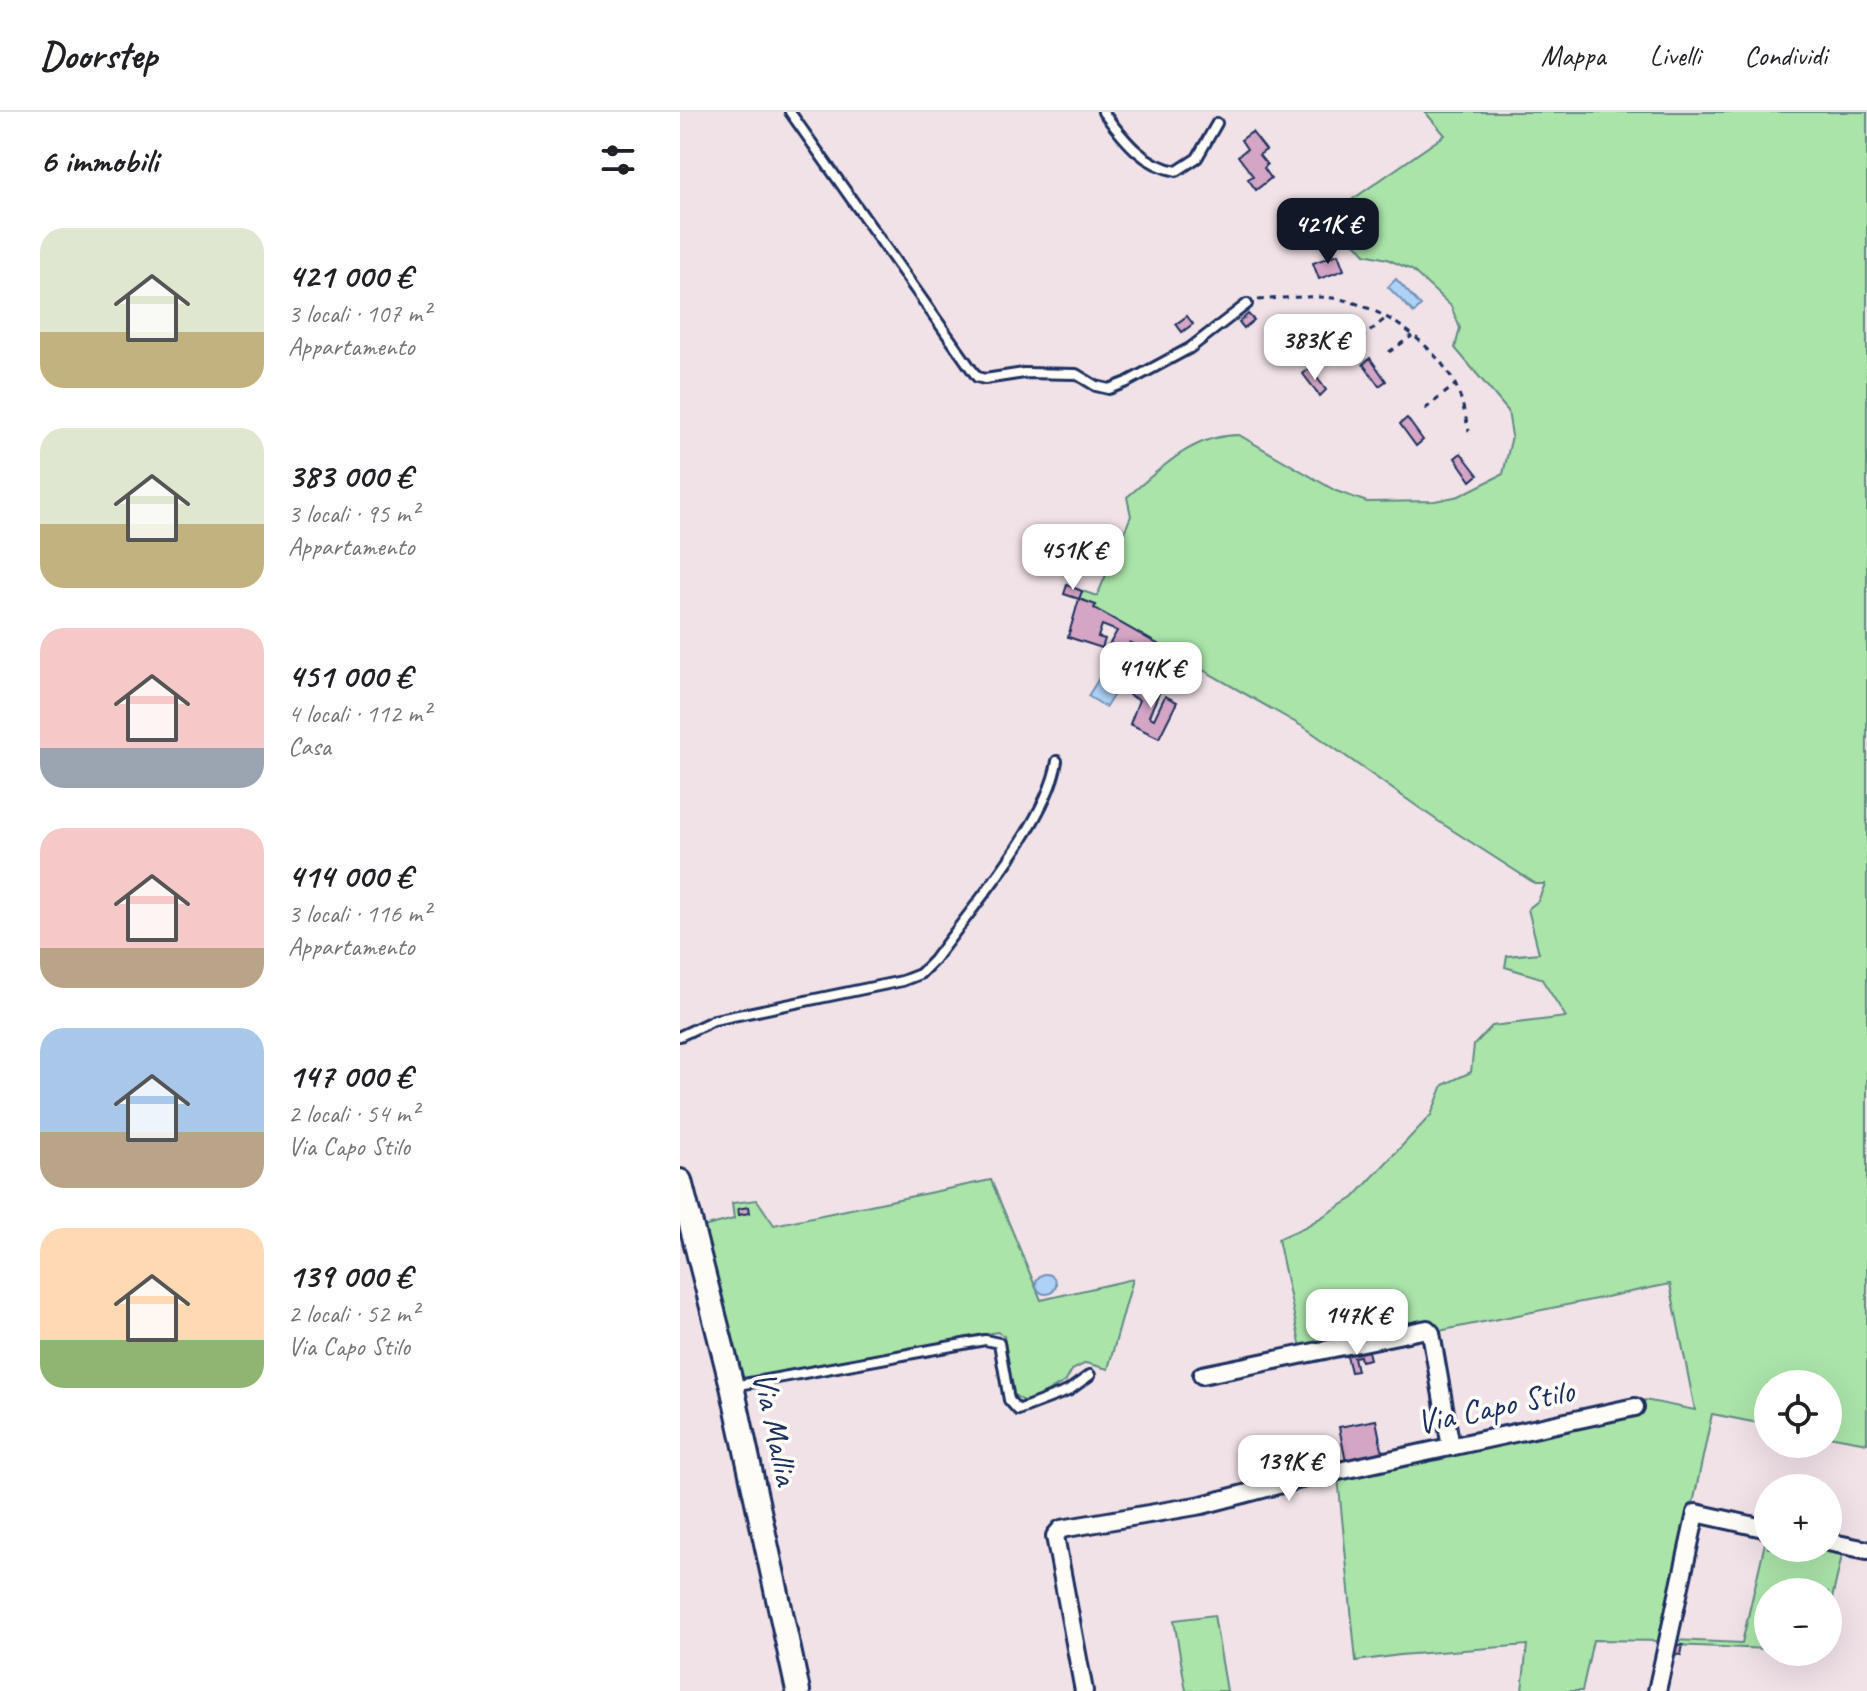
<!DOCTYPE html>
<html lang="it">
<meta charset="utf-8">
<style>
:root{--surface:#fff;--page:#f2f2f2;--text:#202124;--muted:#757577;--line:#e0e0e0;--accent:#111827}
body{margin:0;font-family:Caveat,sans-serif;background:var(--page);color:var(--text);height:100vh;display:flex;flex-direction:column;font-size:30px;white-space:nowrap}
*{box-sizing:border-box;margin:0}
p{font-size:26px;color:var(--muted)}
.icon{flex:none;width:44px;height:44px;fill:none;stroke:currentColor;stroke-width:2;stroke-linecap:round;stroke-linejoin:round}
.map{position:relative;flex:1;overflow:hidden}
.panel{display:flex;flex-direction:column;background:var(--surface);width:680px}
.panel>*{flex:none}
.buttons{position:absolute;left:1074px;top:1258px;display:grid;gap:16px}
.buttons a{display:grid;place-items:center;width:88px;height:88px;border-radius:50%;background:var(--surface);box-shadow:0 8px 32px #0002;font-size:40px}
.price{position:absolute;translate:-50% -68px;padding:0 18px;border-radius:16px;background:#fff;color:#222;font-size:26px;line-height:52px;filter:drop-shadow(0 2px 4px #0008)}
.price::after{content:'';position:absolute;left:50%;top:48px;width:24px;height:18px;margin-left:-12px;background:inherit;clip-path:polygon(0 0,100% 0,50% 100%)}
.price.selected{background:var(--accent);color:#fff}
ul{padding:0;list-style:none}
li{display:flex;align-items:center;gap:24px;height:200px;padding:0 40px}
li span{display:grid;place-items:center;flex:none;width:224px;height:160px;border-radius:24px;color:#555}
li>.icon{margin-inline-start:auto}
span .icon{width:96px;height:96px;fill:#fffc;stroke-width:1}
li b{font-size:34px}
h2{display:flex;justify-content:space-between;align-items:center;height:96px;padding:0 40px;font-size:34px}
header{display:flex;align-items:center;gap:48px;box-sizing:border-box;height:112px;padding:0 40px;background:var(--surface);border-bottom:2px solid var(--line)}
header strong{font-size:38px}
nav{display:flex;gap:44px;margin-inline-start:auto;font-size:28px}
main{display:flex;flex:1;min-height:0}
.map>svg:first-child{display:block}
.green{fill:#aae4a9;stroke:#628a84;stroke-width:2}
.water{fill:#add2f6;stroke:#7391b9;stroke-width:2}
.building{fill:#d4a5c5;stroke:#1b2f5e;stroke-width:2}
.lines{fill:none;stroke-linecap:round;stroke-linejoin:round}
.lane-casing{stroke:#1b2f5e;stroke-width:14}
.street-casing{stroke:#1b2f5e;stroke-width:22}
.secondary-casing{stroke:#1b2f5e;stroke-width:28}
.path{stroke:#1b2f5e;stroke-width:3;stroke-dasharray:6 6;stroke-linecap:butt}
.lane{stroke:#fdfcf7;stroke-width:8}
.street{stroke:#fdfcf7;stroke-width:16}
.secondary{stroke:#fdfcf7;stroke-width:22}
.labels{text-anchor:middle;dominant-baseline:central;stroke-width:7;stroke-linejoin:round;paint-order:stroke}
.street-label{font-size:34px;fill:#1b2f5e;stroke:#fdfcf7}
</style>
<header>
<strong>Doorstep</strong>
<nav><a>Mappa</a><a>Livelli</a><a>Condividi</a></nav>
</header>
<main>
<section class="panel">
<h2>6 immobili<svg class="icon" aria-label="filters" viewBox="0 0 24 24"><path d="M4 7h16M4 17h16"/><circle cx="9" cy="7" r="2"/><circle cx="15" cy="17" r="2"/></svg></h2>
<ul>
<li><span style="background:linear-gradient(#dfe7d0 65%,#c2b280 0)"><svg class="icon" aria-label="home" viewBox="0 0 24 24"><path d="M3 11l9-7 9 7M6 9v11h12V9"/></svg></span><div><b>421 000 €</b><p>3 locali · 107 m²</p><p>Appartamento</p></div></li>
<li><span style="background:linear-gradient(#dfe7d0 60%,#c2b280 0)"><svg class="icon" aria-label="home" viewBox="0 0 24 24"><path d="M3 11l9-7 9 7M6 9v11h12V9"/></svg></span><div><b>383 000 €</b><p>3 locali · 95 m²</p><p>Appartamento</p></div></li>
<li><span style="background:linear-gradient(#f6c9c9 75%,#9aa5b1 0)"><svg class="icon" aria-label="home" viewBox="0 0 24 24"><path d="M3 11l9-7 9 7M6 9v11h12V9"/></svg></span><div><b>451 000 €</b><p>4 locali · 112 m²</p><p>Casa</p></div></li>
<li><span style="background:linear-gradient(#f6c9c9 75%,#b9a48a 0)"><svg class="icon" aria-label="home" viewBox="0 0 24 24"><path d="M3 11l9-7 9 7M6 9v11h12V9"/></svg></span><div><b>414 000 €</b><p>3 locali · 116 m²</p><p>Appartamento</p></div></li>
<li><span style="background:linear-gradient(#a9c7e8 65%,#b9a48a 0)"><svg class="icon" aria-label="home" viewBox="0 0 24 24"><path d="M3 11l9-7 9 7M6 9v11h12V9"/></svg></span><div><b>147 000 €</b><p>2 locali · 54 m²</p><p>Via Capo Stilo</p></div></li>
<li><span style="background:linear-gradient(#ffd9b3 70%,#8fb573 0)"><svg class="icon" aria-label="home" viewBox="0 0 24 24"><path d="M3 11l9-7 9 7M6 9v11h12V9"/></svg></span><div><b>139 000 €</b><p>2 locali · 52 m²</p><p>Via Capo Stilo</p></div></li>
</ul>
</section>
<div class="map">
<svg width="1187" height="1579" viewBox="0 0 1187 1579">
<rect width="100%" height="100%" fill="#f1e2e8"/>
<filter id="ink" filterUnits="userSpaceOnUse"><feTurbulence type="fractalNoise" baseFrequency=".0125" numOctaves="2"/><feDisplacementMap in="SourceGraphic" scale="16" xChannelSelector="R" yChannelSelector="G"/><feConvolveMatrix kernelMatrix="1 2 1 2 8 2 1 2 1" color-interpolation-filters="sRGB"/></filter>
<g filter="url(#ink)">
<path class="green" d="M745 0H1187V1331L1148 1324V1272H1088V1313L1032 1302 984 1529 913 1528 902 1579H842L847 1533 720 1543 676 1549 658 1365 956 1300 965 1288 1015 1298 990 1172 759 1219 621 1236 598 1127 625 1115 673 1086 751 1003 763 973 791 960 794 933 812 914 886 905 861 866 825 855 827 844 859 841 848 797 858 789 865 772H856L758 709 627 617 414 496 415 493 399 487 402 479 417 484 451 404 447 385C482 356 511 323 559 323L656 379 687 390 755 389 779 384 823 362 832 324 828 299 775 236 780 216 771 194 732 158 707 147 685 142 650 103 765 23Z
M311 1068 361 1188 453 1167 428 1257 406 1251 392 1258 386 1269 347 1291 334 1283 324 1224 317 1220 59 1269 19 1116 54 1107 52 1091 77 1088 94 1113Z
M1087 1422 1088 1436H1148L1163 1439 1148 1504V1480H1088V1537L993 1533 994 1528 1062 1531Z
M534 1503 547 1579H506L494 1508Z"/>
<path class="water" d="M716 167 741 194 734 201 708 175Z
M423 560 441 571 426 595 408 584Z
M356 1172a10 10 0 1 1 20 0a10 10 0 1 1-20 0Z"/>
<path class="building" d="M572 20 586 38 579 43 587 53 584 56 591 66 576 78 568 67 573 64 558 44 567 37 561 28Z
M658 142 664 158 639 167 633 151Z
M568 202 574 208 564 216 559 210Z
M638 203 645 230 636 233 629 206Z
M507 204 513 212 502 220 496 212Z
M690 246 706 269 699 274 683 252Z
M630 256 646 278 640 284 623 262Z
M727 306 743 328 736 334 720 312Z
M781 341 798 363 791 369 775 346Z
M387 473 402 479 399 487 384 482Z
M399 487 416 493 414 496 502 546 489 570 478 564 486 549 450 530 440 548 425 540 437 519 422 513 418 525 425 527 422 536 388 525Z
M456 570 479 581 469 604 474 607 485 584 497 590 479 626 450 612 459 588 449 583Z
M68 1095 69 1101 59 1103 58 1097Z
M687 1235 690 1247 681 1249 680 1244 674 1245 677 1259 671 1260 666 1240Z
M696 1308 703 1343 666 1350 659 1315Z
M993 1533H1003L1001 1543 991 1542Z"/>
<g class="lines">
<g class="lane-casing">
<path id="lane" d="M110 0 297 265 305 267 344 261 396 262 416 274 429 277 447 270 510 236 567 192
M423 0C443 26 462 53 497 59L517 46 537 11
M0 924 34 908 222 869 240 862 254 848C291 797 368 709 377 649
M53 1274 305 1228 319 1231 329 1288 338 1298 388 1279 410 1263"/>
</g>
<g class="street-casing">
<path id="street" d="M522 1263 747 1217 751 1221 771 1335
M1148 1430 1187 1438
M404 1579 375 1424 381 1417 522 1393 617 1368 955 1295
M977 1579 1016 1401 1088 1417"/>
</g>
<g class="secondary-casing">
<path id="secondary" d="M0 1069 52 1274 118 1579"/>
</g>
<path class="path" d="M578 188C605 186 638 182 664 188 706 198 755 233 775 272 782 286 785 304 789 319
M654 226 669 236
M709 240 732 224
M653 250 706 206
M745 297 775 273"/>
<use href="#lane" class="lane"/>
<use href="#street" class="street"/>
<use href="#secondary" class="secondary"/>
</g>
</g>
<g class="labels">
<g class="street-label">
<text transform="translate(815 1294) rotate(-12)">Via Capo Stilo</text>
<text transform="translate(96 1316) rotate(78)">Via Mallia</text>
</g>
</g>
</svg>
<div class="buttons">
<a><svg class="icon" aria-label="locate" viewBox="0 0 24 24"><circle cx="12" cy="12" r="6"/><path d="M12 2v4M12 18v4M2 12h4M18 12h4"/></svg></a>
<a>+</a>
<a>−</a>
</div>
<b class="price selected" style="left:648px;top:154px">421K €</b>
<b class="price" style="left:635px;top:270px">383K €</b>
<b class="price" style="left:393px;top:480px">451K €</b>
<b class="price" style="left:471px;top:598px">414K €</b>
<b class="price" style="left:677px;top:1245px">147K €</b>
<b class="price" style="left:609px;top:1391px">139K €</b>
</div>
</main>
